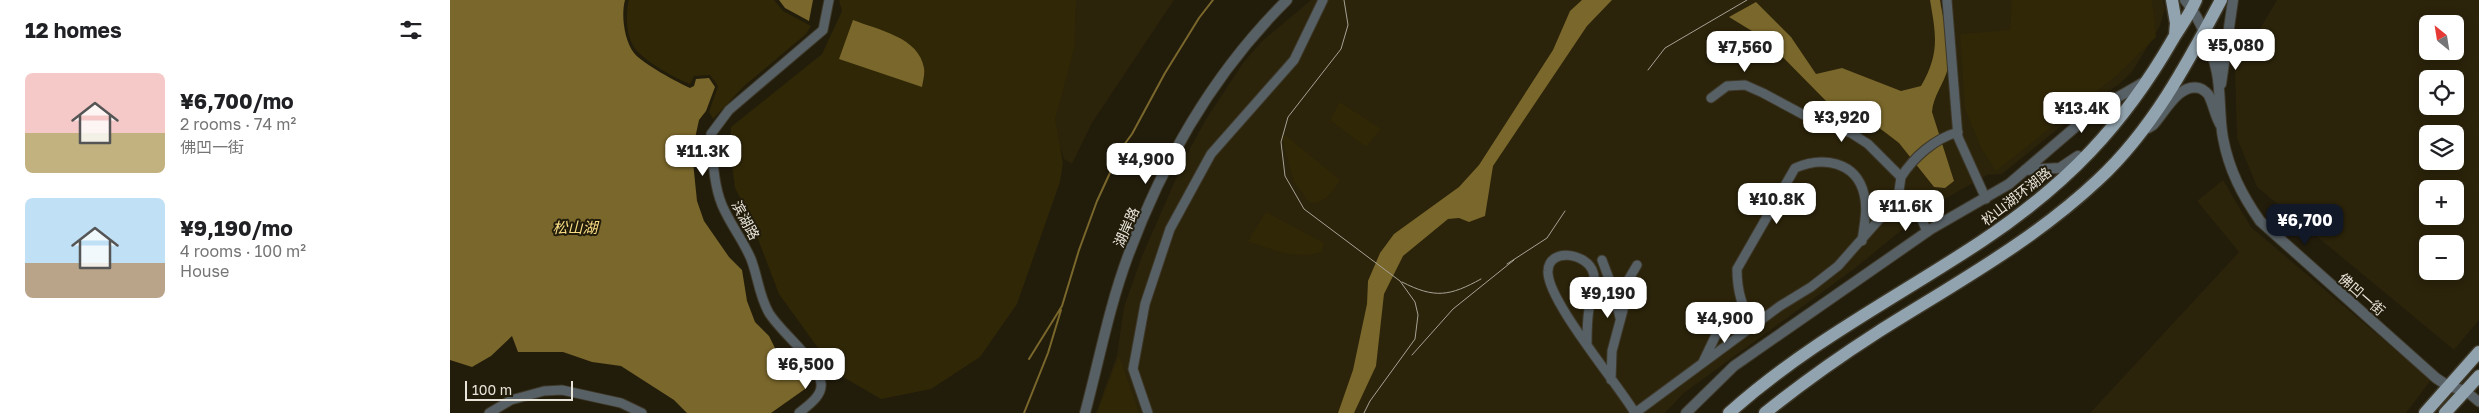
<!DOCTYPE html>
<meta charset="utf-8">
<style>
:root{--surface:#fff;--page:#f6f6f6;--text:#202124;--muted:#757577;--accent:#111827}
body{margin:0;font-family:"Golos Text","Noto Sans SC",sans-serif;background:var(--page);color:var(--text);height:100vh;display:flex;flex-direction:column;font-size:19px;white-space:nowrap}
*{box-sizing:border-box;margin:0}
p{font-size:16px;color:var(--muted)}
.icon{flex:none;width:28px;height:28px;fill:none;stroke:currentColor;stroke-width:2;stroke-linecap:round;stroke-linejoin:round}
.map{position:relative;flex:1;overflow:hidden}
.drawer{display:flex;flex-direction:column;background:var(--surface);width:450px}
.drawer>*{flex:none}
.needle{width:32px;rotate:330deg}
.buttons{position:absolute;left:1969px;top:15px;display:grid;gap:10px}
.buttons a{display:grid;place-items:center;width:45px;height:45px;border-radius:8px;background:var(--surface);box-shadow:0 2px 12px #0003;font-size:25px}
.scale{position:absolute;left:15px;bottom:12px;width:108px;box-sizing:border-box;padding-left:5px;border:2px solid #e8e4d9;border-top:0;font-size:14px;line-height:18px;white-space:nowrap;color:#e8e4d9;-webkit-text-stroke:4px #221c0b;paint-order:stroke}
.price{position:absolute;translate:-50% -42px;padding:0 11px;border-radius:10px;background:#fff;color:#222;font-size:16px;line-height:32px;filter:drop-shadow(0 1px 2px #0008)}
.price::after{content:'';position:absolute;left:50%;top:30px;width:15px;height:11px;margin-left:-8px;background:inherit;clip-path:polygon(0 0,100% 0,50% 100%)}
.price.selected{background:var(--accent);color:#fff}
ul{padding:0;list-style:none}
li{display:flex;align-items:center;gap:15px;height:125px;padding:0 25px}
li span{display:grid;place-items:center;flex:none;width:140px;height:100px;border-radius:8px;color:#555}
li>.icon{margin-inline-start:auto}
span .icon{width:60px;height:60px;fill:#fffc;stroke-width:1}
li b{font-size:21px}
h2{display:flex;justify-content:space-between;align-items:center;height:60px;padding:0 25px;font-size:21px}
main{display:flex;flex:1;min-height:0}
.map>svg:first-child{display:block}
.built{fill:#2b230a;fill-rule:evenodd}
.green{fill:#302707}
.water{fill:#7a672b}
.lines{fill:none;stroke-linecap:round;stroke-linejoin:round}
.stream{stroke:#7a672b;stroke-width:2}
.minor-casing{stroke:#3e3828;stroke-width:11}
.tertiary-casing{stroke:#3e3828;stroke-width:12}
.primary-casing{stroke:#3e3828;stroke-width:15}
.minor{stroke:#576065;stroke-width:9}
.tertiary{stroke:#576065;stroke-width:10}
.primary{stroke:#91a3ae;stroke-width:12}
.tram{stroke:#a7a295;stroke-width:1}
.labels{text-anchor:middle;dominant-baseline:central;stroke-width:4;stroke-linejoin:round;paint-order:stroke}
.street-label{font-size:14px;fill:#e8e4d9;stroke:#221c0b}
.water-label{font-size:15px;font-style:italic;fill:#fadd85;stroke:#221c0b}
</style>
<main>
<section class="drawer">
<h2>12 homes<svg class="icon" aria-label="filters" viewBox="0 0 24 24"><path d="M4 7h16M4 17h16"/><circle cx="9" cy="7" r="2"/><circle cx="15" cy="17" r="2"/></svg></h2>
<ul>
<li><span style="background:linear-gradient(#f6c9c9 60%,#c2b280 0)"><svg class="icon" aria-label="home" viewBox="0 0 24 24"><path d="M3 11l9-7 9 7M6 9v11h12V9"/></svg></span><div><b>¥6,700/mo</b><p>2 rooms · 74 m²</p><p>佛凹一街</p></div></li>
<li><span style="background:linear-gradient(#bfe0f5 65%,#b9a48a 0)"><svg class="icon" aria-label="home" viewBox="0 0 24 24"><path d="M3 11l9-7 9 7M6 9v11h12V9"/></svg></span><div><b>¥9,190/mo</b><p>4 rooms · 100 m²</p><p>House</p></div></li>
</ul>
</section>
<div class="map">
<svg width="2029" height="413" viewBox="0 0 2029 413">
<rect width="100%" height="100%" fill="#221c0b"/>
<path class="built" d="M561 0H724L642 123 622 164 614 159Z
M861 0H1713L1715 9 1710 26 1682 72 1668 85 1640 103 1552 174 1537 175 1479 208 1404 269 1234 393 1215 413H646L667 355 674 307 692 256 735 158 756 119 793 63 811 42Z
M1827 0H2029V320L2004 350 1807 187 1787 138 1785 71ZM1978 24H2005V51H1978ZM1978 79H2005V106H1978ZM1978 134H2005V161H1978ZM1978 189H2005V216H1978ZM1978 244H2005V271H1978Z
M1773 180 1801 227 1981 380 1956 413H1640L1789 252 1747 201Z"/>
<path class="green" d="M179 0H324L333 11 361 26 356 34 294 86 263 119 259 112 268 86 260 75 244 76 240 84C223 77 201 65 188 52 176 41 175 14 179 0Z
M389 0H626L624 49 605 119 613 163 610 182 567 304 530 357 481 389 431 399 386 373 329 294 298 213 285 188 280 150 281 127 372 54 392 11Z
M1562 0H1702L1706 37 1666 76 1546 171 1531 148 1515 109 1510 34 1560 30Z
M890 102 931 129 916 147 880 120Z
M835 135 890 180C882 192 876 203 860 203L844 182 832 138Z
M816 212 874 243 872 252C845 260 823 250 798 241Z
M669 356 689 413H647Z"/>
<path class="water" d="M0 0H175C171 15 174 40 184 53 193 64 227 82 240 88L244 86 246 79 259 78 265 87 256 111 249 120 242 152 247 201 254 221 279 257 292 270 297 301 305 322 319 336 326 350 343 373 353 376 356 385 355 389 321 413H237L224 400 171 366 142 362 113 352H68L62 336 41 356 22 367 0 360Z
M329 0H363L359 21 335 8Z
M1132 0H1162L1137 26 1043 166 1035 216 1019 222 1009 218 998 219 953 256 934 294 926 366 904 413H888L903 370 917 304 918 281 930 253 944 234 1009 187 1029 165 1103 50 1120 11Z
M1480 0H1490C1493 21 1502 47 1498 68 1494 84 1483 96 1482 112L1504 181 1495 188 1484 187 1449 143 1436 133 1410 114 1378 103 1315 39 1279 17 1306 2 1341 37 1366 74 1392 68 1451 91 1471 86C1490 53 1486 35 1480 0Z
M403 20C428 30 469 37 474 68 475 74 473 81 472 87L389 59Z"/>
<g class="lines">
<path class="stream" d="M579 359 612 306 629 250 647 201 671 149 682 134 715 73 749 18 763 0
M574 413 598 353 611 310"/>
<g class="minor-casing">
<path id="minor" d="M1497 0 1508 137 1536 199
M1451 177C1464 157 1484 139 1508 132
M1448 198 1471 217 1477 232
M1152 260 1164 292 1170 318
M1304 327C1292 308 1287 291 1287 269L1345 168C1372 156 1406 161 1414 194 1418 209 1414 225 1412 241
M1137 344C1137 332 1137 321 1139 309 1140 298 1147 282 1143 272 1137 253 1099 247 1098 271 1096 299 1168 384 1185 413
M1253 362 1276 314
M1161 380 1162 351 1173 310 1177 282 1187 265
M2016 391 2029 402
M39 413 61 400 94 391 112 390 171 403 192 413
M349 413C357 406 373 396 371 383 368 360 332 334 319 313 309 296 308 277 301 259 293 240 280 224 272 205 263 183 263 157 261 134L279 110 373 30 379 0
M698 413 683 369 695 304 720 229 761 154 844 60 873 0
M1185 413 1330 306 1361 287 1388 266 1448 198 1451 177 1418 144 1401 133 1367 122 1313 93 1295 85 1277 86 1261 98"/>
</g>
<g class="tertiary-casing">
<path id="tertiary" d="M1735 0C1751 19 1762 49 1767 73 1771 94 1769 117 1773 138 1779 170 1792 195 1810 221L1986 378 1998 386 2016 391
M1771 84 1783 0
M1698 128 1703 125C1715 112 1729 83 1749 88 1753 89 1759 94 1760 98 1764 107 1765 115 1770 124
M1575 170 1610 168 1628 156
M635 413C649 361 659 307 678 256 713 161 765 71 837 0
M1236 413 1284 366 1481 229 1559 184 1644 111 1696 81"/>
</g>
<g class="primary-casing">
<path id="primary" d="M1722 0 1726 23 1725 35
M1279 413C1357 343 1446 298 1532 241 1616 185 1673 126 1723 39 1731 26 1740 14 1746 0
M1315 413C1351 384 1389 357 1428 332 1504 284 1582 242 1648 180 1702 130 1737 64 1771 0
M1975 413 2029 352
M1995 413 2029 376"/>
</g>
<use href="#minor" class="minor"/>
<use href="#tertiary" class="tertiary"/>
<use href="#primary" class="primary"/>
<path class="tram" d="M894 0 898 25 891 49 838 117 831 142 835 176 854 209 950 281 965 302 968 315 965 339 920 401 914 413
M1198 70 1215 48 1297 0
M1057 264 1097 238 1115 211
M952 282C985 299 1000 296 1031 279
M962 355 1003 309 1064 260"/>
</g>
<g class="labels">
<g class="street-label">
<text transform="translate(1566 196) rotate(-38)">松山湖环湖路</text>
<text transform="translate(296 220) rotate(62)">滨湖路</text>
<text transform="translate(676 227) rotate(-66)">湖岸路</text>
<text transform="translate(1912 294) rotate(41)">佛凹一街</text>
</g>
<g class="water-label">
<text x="125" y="227">松山湖</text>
</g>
</g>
</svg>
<div class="buttons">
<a><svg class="needle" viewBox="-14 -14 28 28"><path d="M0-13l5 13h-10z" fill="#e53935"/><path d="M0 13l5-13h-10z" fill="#757577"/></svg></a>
<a><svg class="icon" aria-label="locate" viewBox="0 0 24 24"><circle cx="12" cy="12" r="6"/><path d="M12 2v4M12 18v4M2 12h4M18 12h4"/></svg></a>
<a><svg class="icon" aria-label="layers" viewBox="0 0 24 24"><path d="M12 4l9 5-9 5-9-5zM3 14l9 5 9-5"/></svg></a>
<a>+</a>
<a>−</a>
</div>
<div class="scale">100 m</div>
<b class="price" style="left:1786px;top:71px">¥5,080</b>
<b class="price" style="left:1295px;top:73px">¥7,560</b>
<b class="price" style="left:1632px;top:134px">¥13.4K</b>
<b class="price" style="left:1392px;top:143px">¥3,920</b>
<b class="price" style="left:253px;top:177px">¥11.3K</b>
<b class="price" style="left:696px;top:185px">¥4,900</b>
<b class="price" style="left:1327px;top:225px">¥10.8K</b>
<b class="price" style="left:1456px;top:232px">¥11.6K</b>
<b class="price selected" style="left:1855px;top:246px">¥6,700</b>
<b class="price" style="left:1158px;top:319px">¥9,190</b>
<b class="price" style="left:1275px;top:344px">¥4,900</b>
<b class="price" style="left:356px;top:390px">¥6,500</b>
</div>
</main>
